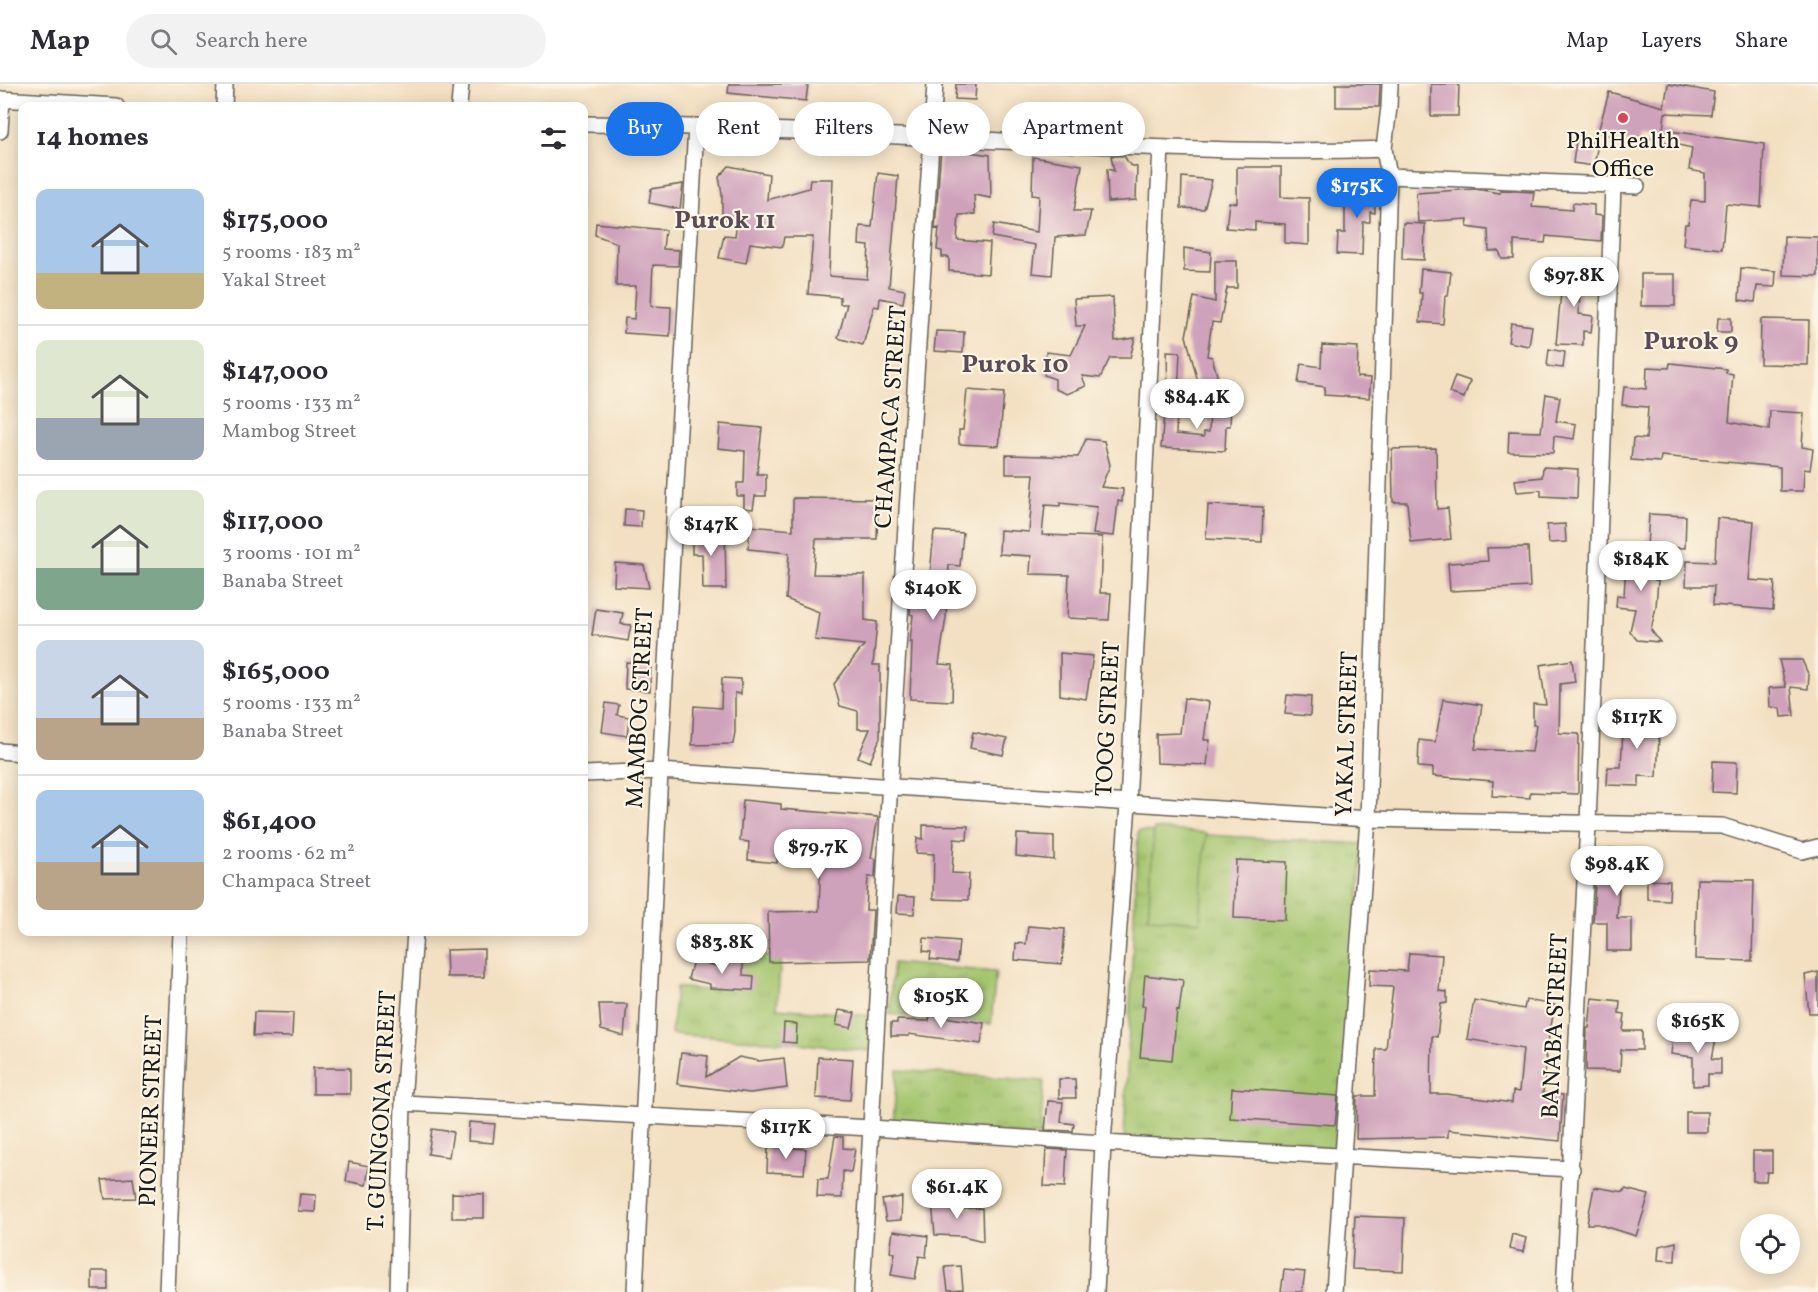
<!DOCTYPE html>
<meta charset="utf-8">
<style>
:root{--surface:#fff;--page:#f2f2f3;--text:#2b2b33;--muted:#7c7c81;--line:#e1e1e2;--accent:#1a73e8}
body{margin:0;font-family:Vollkorn,serif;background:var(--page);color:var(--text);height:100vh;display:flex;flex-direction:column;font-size:22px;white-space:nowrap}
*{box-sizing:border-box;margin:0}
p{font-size:20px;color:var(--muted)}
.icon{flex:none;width:33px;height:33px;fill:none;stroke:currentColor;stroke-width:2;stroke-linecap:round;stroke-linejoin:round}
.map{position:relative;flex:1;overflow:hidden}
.panel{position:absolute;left:18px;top:18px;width:570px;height:834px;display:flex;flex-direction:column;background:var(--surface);border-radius:12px;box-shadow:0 3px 15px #0003}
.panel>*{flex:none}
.banner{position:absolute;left:606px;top:18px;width:570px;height:54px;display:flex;gap:12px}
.buttons{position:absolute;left:1740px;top:1130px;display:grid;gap:12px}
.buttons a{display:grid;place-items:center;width:60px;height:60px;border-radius:50%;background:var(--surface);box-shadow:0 3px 15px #0003;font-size:30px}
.price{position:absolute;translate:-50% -51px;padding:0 14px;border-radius:21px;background:#fff;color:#222;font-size:20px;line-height:39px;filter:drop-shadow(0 2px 3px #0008)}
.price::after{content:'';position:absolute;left:50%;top:36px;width:18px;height:14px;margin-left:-9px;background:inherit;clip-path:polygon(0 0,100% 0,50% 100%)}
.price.current{background:var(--accent);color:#fff}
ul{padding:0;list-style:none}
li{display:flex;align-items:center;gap:18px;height:150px;padding:0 18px}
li+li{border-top:2px solid var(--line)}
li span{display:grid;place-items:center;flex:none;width:168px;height:120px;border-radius:12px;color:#555}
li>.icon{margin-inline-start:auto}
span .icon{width:72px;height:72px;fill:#fffc;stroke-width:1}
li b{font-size:26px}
h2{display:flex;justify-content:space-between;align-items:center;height:72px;padding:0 18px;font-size:26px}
.tag{padding:0 21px;border-radius:27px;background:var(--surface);box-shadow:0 3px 15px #0003;font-size:21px;line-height:54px}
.tag.current{background:var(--accent);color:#fff}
header{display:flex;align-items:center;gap:36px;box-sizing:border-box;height:84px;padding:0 30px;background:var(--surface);border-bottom:2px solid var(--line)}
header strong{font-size:28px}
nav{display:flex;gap:33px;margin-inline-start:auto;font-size:21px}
.search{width:420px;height:54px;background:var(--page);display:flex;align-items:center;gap:15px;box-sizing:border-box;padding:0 21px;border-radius:33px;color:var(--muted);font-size:22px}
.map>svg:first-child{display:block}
.grass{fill:url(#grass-tufts);stroke:#607045;stroke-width:1.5}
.pitch{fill:#a4c56e;stroke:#607045;stroke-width:1.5}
.building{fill:#cfa2bb}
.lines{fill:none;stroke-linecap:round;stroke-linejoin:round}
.minor-casing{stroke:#676156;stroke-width:18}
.minor{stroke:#fff;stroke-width:15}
.poi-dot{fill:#d1495b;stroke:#fcf5e5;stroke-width:2}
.labels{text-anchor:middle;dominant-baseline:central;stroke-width:4.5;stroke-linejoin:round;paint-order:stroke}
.poi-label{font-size:24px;fill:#1c1c1c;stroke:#fcf5e5}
.street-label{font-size:24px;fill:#1c1c1c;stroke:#fcf5e5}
.neighbourhood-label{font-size:26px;font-weight:bold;fill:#5b4b54;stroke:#fcf5e5}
</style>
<header>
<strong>Map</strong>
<div class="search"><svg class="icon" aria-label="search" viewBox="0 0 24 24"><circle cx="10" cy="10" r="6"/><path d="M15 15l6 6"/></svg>Search here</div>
<nav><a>Map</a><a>Layers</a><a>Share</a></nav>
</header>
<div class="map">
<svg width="1818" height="1208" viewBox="0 0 1818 1208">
<defs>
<pattern id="grass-tufts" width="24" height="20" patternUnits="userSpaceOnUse" patternTransform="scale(1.5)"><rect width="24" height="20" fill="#a4c56e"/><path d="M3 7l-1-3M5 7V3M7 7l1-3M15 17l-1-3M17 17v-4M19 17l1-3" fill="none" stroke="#8da95f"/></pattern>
</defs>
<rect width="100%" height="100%" fill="#fcf5e5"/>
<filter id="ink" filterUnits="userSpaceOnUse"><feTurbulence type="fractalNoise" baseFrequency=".0167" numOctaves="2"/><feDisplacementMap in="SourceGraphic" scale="12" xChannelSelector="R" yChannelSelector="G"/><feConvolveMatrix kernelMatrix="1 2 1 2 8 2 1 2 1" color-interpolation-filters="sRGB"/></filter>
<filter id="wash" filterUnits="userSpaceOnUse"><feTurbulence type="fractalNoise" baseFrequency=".008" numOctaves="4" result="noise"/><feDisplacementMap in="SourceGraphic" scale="24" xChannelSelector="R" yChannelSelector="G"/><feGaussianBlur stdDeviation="1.35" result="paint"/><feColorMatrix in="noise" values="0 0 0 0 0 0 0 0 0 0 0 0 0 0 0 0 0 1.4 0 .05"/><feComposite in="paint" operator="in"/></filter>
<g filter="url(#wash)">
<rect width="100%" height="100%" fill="#f3e0c2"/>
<path class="grass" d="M1138 747 1363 760 1340 1065 1124 1054Z
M738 869 781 873 777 924 872 932 869 967 796 959 671 950 676 903 714 907Z
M893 879 996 888 991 940 889 930Z
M897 986 1044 997 1040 1052 893 1041Z"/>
<path class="pitch" d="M1154 745 1206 749 1200 838 1148 834Z"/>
<g id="blocks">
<path class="building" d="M729 0H808L806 17 728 9Z
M956 0H976L975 16 955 15Z
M1336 0H1380L1379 23H1336Z
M1431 0H1459L1458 32H1431Z
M1668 0 1714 8 1711 31 1665 29 1663 46 1764 60 1761 123 1726 120 1722 165 1683 161 1685 140H1688L1691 116 1705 117V89L1689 86 1692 64 1640 52 1638 60 1598 48 1609 8 1664 23Z
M1576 56 1598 59 1594 82 1573 79Z
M941 64 990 71 991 114 974 111 975 130 959 131 957 156 990 159 988 190 949 187V173H942V167L937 166 939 144 935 145Z
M1111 72H1124L1130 81 1137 83 1136 116 1108 118 1107 85 1114 87Z
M1033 73 1082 81 1074 127H1091L1086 151 1055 153 1052 191 1032 189 1035 161 992 153 994 140 1037 148 1039 112 1032 111Z
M729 82 769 90 767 116 809 104 810 95H833L829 192 867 195 869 162 859 161 860 142 872 143 878 89 898 92 889 203 905 206 903 219 880 214 879 223 874 222 863 261 838 254 847 220H840V213L808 210 813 153H784L782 163 750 159 746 179 719 174 724 151 735 152 737 138 722 134V110L719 93Z
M1237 83H1281V113L1309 114V161L1285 159V140L1255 138V146L1226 144 1229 118 1237 119Z
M1182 93 1212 96 1204 125 1181 124Z
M1356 99 1375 100V129L1370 128V138H1363L1362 171 1337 170 1338 149H1345V111H1356Z
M683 100 680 125 649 119 651 105Z
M1475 105 1500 109V106L1534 108 1532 123 1572 126 1573 119 1594 121V131L1602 132 1601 157 1546 152 1545 159 1514 157V175H1502L1499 167H1489L1488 146 1467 143 1468 135 1418 138 1416 109Z
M596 139 665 146 663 165 679 166 678 182 653 181 651 222 671 223 670 252 624 249 625 234 634 235 636 202H616L617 159 595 151Z
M1403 139 1425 140 1424 176 1402 175Z
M1784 152 1818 153V192L1783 191Z
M1184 164 1211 168 1210 188 1184 187Z
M1215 177H1237V204H1227L1220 239 1212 238 1207 272 1212 273 1219 298 1199 302 1186 252 1194 213 1215 218Z
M1741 184 1776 187 1775 203 1757 202 1755 218 1739 216Z
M1421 185 1451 188 1448 212H1445L1443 240 1420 238 1422 209H1419Z
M1578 185 1594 186 1593 204 1580 203 1579 230 1593 232 1591 248 1583 247V261L1556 260 1563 187H1578Z
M1641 190H1675V222H1641Z
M1113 213 1115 257 1135 254 1130 274H1110L1100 294 1082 292 1086 302 1067 310 1055 305V295L1044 291 1046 268 1071 271 1085 242H1076L1074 215Z
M1718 234H1731V248H1717Z
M1761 235 1809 236 1808 281 1760 280Z
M1511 239 1532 242 1529 262 1508 258Z
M936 247 964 248 963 269 934 267Z
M1322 261 1358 263 1357 293 1371 294 1369 314 1324 311 1325 303 1298 299 1301 280 1321 283Z
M1549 265 1565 268 1563 284 1547 282Z
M1167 267 1180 268 1178 310H1168Z
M1670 279 1726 285V289L1733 290 1729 338 1769 346 1770 327 1804 329 1802 363 1813 365 1810 386 1804 385 1803 407H1780V383L1661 372 1660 378 1631 376 1633 354 1646 355 1648 323 1622 321 1624 303 1646 305 1647 283 1669 284Z
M1455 292 1470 297 1464 314 1449 309Z
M967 306 1004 309 999 362 959 360V346H963Z
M1546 310 1560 313 1556 337 1576 340 1574 355 1554 352 1553 369 1508 368 1509 347 1541 348Z
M1165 319H1177L1176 350 1204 353V348H1209L1210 320H1231L1230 342H1226L1225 367 1161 364Z
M720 340 762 344 757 390H766V412H755L753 425 744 424V412H737V399H744L745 367 718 364Z
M1086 355 1104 357 1110 381 1101 403 1123 405 1122 418 1118 417 1114 452 1093 450 1097 423 1060 419V422L1045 421 1042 451 1102 453 1100 509H1111L1109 536 1067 534 1069 491 1030 490 1031 472 999 470 1000 446 1029 448 1034 390H1006V371L1078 373Z
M1436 364 1437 425 1448 424 1451 455 1411 459 1407 418H1393L1392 365Z
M1543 383 1578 385 1577 414 1541 412V406L1517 408 1515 396 1542 393Z
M793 414 878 415 877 455H816L813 490 865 491V536L877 538 873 581H880V654L870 678 858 673 870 645H858V627L840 622 834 600 864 561 815 556 819 528 786 515 789 469 748 465 750 442 793 446Z
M1208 421 1263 423 1262 458 1206 455Z
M625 425 642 426 641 443 624 442Z
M1649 430 1686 432 1685 464 1647 462Z
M1717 434 1754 437 1749 496 1775 498 1773 526 1713 521 1714 502H1686L1687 477 1715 478Z
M1565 440 1566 458 1549 459 1547 441Z
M692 446H725L726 505H703L702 470H692Z
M934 447 963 449 960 482 949 481 946 533 939 580 953 581 952 617 910 615 912 558H910L913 531 910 530 913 490 930 491Z
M1528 463 1530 503 1450 507 1448 479 1488 477 1487 464Z
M1627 464H1655V496H1658L1656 523 1651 546 1660 558 1637 556 1630 547 1635 525 1616 523 1617 511 1624 512Z
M615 479 644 481 649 504 614 502Z
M596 525 623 529 621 540 631 541 628 557 592 551Z
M1060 569 1093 572 1086 615 1060 611Z
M1572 576 1575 598 1560 600 1559 649 1579 650 1578 710 1530 708V714L1492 712 1493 697 1433 692V684L1418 683 1419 656 1435 658 1443 615 1482 621 1475 665 1532 668 1536 641H1533V620L1546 621 1540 581Z
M1779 576H1802L1809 592 1808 605 1791 603 1794 632 1781 633 1780 624 1770 623 1769 604 1786 603Z
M626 578 651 580 650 607 625 605Z
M722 594 741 595V610L735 609V648L733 660 692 661 694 622 721 624Z
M1287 611 1311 613 1310 632 1285 630Z
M1184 614 1209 618 1204 656H1210L1207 681 1157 679 1156 650 1180 649Z
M606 619 619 621 617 631 629 633 627 652 602 648Z
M1624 628 1660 630 1657 693 1639 692V702L1607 701 1608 683H1621Z
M973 648 1007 655 1003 671 970 664Z
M1713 677 1737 678 1736 709 1712 708Z
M743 716 781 720V725L878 733 871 774 876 775 875 793H868L866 826H873L870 876 769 878 768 828 819 827 821 768 777 772V779L748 776 749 758 740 757Z
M923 741 968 742 967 756 954 755 952 789 969 790 968 816 933 815 934 770 916 769 917 754 923 755Z
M1017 750 1054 752V776L1016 772Z
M1609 764 1650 767 1648 788 1620 786 1617 834H1632V867H1607V838H1593L1595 801 1597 793H1607Z
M1236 776 1287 778 1285 836 1234 834Z
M1697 795 1754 796 1752 877 1695 875Z
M1647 796 1670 797 1669 816 1647 815Z
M898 812 915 813 914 830 897 829Z
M1028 842 1065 845 1062 880 1015 876 1016 859 1026 860Z
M924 854 959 857 957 878 930 875 931 868 923 867Z
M484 865V893H447L446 866Z
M1409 869 1442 871 1439 907 1447 908V919L1441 920 1437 953 1432 952 1431 1010H1446L1512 1019 1513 1007 1519 1008 1523 965 1467 955 1474 916 1524 925 1526 916 1555 921 1545 973H1547L1543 1009 1563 1011 1560 1057 1448 1046V1053L1356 1055 1357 1012H1375L1376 965H1386L1393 903 1369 902 1370 885 1407 887Z
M693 876 720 883V877L743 878V891L754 892 753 906 710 904V900L688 895Z
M1818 888V929H1809L1805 891Z
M1145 891 1183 896 1179 927 1177 926 1172 976 1140 973 1145 922H1142Z
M1592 914 1620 917 1619 929 1625 930 1623 947H1642V966H1621L1620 987 1586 986 1587 944H1589Z
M599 920H627L624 952 601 946Z
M839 926 855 929 851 944 836 941Z
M254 928 293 929 292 953 253 952Z
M930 931 984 939 981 960 909 950V952H891V939H897V936L929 937Z
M784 939 797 940 796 959 783 958Z
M1674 946 1704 951 1705 946 1717 949 1712 975H1721V990H1708V1001L1693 1002V973L1671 970Z
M681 969 708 972 706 993 739 973 759 977 784 974 787 1004 750 1009 677 1000Z
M818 973 853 975 850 1016 816 1014Z
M313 984H350V1010H313Z
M1059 995H1075L1076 1014H1059Z
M1232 1004 1338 1012 1335 1041 1230 1034Z
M1048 1017 1063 1018 1061 1038 1074 1040 1073 1047 1045 1046Z
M1686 1028H1707V1048H1686Z
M469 1038 495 1040 493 1059 468 1057Z
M432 1045 453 1048 449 1073 428 1070Z
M835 1052 843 1053V1064L855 1065 851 1088 843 1087 842 1114 817 1113 818 1095H828Z
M768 1062 806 1065 804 1090 767 1088Z
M1046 1065 1067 1066 1065 1103 1044 1102Z
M1753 1067H1772V1088H1767L1766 1097H1753Z
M349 1078 369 1082 366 1101 346 1097Z
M133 1094 136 1114 105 1115 102 1096Z
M1594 1103 1624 1108 1625 1105 1649 1111 1636 1152 1598 1140H1587Z
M452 1109 484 1110V1134H452Z
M300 1110 316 1111 315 1128 298 1127Z
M902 1113 901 1136 886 1137 882 1116Z
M958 1116V1125L982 1124 983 1157 963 1152 935 1151 932 1118Z
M1355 1132 1405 1134 1403 1187 1352 1185Z
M893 1147 928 1152 926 1173 919 1172 915 1195 891 1191 895 1169 890 1168Z
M1512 1150 1526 1154 1523 1168 1509 1165Z
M1676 1158 1675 1177 1658 1176 1659 1162Z
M961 1182 963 1205 948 1206 945 1183Z
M1284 1186 1305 1188 1302 1208H1281Z
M92 1187H108V1206H92Z"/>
</g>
</g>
<g filter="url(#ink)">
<use href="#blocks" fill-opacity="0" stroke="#676156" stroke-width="1.5"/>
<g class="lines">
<g class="minor-casing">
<path id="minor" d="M0 15 116 22
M224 22 225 0
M459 22 461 0
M584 40C752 43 921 54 1090 61 1188 65 1286 69 1384 65L1389 92 1637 102
M0 47 2 15
M1384 65 1389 23 1390 0
M0 667 22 669
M584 690 660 687 1368 735 1722 742 1802 767 1818 763
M403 1019 871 1044 1103 1059 1572 1085
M167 1208 181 848
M398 1208 403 1019 415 848
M635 1208 660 687 696 42
M862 1208 893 641 935 0
M1096 1208 1103 1059 1128 720 1161 64
M1334 1208 1343 1071 1368 735 1389 92
M1564 1208 1588 740 1613 102"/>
</g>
<use href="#minor" class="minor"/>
</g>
</g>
<circle class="poi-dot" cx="1623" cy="34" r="6"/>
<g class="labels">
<g class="poi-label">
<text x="1623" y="58">PhilHealth<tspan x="1623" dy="28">Office</tspan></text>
</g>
<g class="street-label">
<text transform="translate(892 333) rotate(-86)">CHAMPACA STREET</text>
<text transform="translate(641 624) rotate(-87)">MAMBOG STREET</text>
<text transform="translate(1109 635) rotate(-87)">TOOG STREET</text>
<text transform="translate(1348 650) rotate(-88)">YAKAL STREET</text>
<text transform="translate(1556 942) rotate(-87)">BANABA STREET</text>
<text transform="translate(152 1027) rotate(-88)">PIONEER STREET</text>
<text transform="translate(383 1027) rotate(-87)">T. GUINGONA STREET</text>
</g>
<g class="neighbourhood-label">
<text x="725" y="137">Purok 11</text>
<text x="1691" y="258">Purok 9</text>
<text x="1015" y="281">Purok 10</text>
</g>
</g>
</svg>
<div class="buttons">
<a><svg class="icon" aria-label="locate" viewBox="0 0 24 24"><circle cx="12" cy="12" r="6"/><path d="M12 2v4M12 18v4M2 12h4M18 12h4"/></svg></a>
</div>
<b class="price current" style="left:1357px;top:135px">$175K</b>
<b class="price" style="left:1574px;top:224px">$97.8K</b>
<b class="price" style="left:1197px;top:346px">$84.4K</b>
<b class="price" style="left:711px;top:473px">$147K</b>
<b class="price" style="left:1641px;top:508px">$184K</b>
<b class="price" style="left:933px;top:537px">$140K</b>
<b class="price" style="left:1637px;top:666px">$117K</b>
<b class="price" style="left:818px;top:796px">$79.7K</b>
<b class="price" style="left:1617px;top:813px">$98.4K</b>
<b class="price" style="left:722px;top:891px">$83.8K</b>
<b class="price" style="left:941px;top:945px">$105K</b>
<b class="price" style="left:1698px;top:970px">$165K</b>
<b class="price" style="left:786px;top:1076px">$117K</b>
<b class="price" style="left:957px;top:1136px">$61.4K</b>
<div class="banner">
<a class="tag current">Buy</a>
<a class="tag">Rent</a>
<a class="tag">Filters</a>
<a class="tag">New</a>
<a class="tag">Apartment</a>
</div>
<section class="panel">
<h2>14 homes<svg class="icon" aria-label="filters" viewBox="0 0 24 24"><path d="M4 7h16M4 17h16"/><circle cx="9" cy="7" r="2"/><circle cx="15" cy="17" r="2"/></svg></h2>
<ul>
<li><span style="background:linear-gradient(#a9c7e8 70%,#c2b280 0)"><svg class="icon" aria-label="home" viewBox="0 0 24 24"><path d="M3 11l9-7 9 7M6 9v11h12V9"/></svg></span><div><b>$175,000</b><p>5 rooms · 183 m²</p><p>Yakal Street</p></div></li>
<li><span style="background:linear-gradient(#dfe7d0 65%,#9aa5b1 0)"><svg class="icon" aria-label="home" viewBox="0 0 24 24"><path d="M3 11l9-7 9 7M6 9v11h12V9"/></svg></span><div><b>$147,000</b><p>5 rooms · 133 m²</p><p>Mambog Street</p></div></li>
<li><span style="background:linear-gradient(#dfe7d0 65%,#7fa58c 0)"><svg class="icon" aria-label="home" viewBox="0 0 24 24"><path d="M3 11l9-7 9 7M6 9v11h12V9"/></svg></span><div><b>$117,000</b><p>3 rooms · 101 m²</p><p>Banaba Street</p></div></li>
<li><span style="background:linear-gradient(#c9d6e8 65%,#b9a48a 0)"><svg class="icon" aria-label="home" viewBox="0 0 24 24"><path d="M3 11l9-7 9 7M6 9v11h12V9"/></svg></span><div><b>$165,000</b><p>5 rooms · 133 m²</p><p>Banaba Street</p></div></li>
<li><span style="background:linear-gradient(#a9c7e8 60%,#b9a48a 0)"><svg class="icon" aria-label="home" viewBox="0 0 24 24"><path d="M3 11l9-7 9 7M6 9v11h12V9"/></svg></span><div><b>$61,400</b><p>2 rooms · 62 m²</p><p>Champaca Street</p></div></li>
</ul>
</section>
</div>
